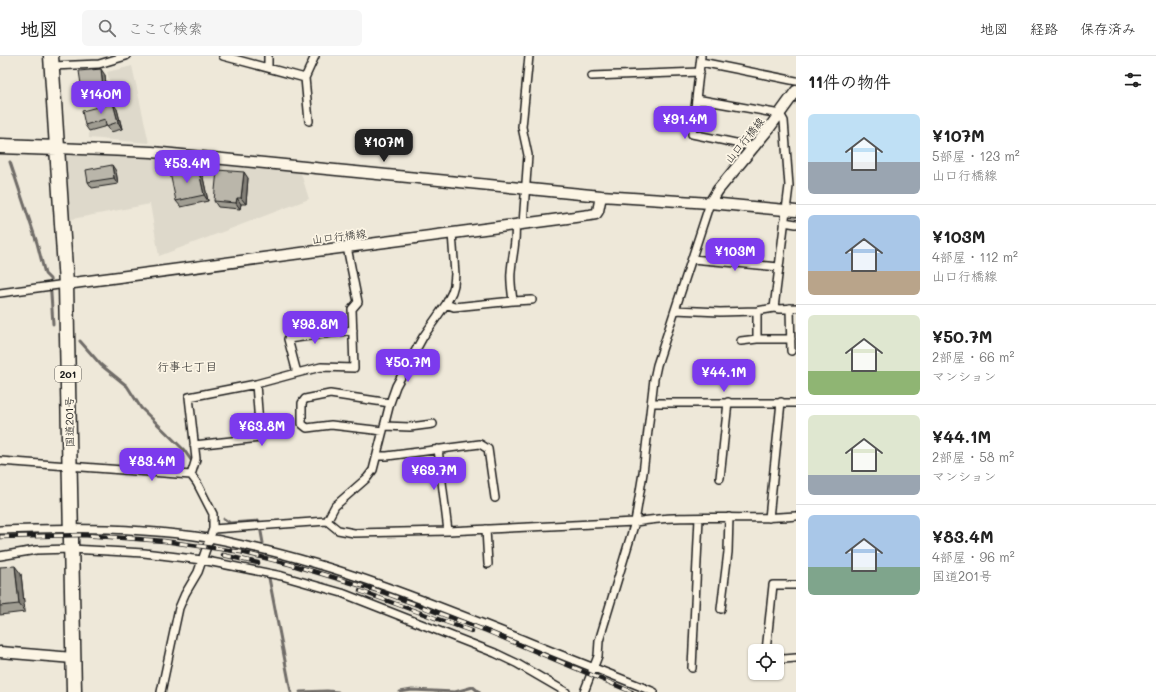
<!DOCTYPE html>
<html lang="ja">
<meta charset="utf-8">
<style>
:root{--surface:#fff;--page:#f6f6f6;--text:#222;--muted:#767676;--line:#e0e0e0;--accent:#7c3aed}
body{margin:0;font-family:Mali,"Klee One",sans-serif;background:var(--page);color:var(--text);height:100vh;display:flex;flex-direction:column;font-size:15px;white-space:nowrap}
*{box-sizing:border-box;margin:0}
p{font-size:13px;color:var(--muted)}
.icon{flex:none;width:22px;height:22px;fill:none;stroke:currentColor;stroke-width:2;stroke-linecap:round;stroke-linejoin:round}
.map{position:relative;flex:1;overflow:hidden}
.side{display:flex;flex-direction:column;background:var(--surface);width:360px}
.side>*{flex:none}
.tools{position:absolute;left:748px;top:588px;display:grid;gap:8px}
.tools a{display:grid;place-items:center;width:36px;height:36px;border-radius:6px;background:var(--surface);box-shadow:0 1px 3px #0004;font-size:20px}
.price{position:absolute;translate:-50% -34px;padding:0 9px;border-radius:8px;background:var(--accent);color:#fff;font-size:13px;line-height:26px;filter:drop-shadow(0 1px 2px #0008)}
.price::after{content:'';position:absolute;left:50%;top:24px;width:12px;height:9px;margin-left:-6px;background:inherit;clip-path:polygon(0 0,100% 0,50% 100%)}
.price.on{background:#222;color:#fff}
ul{padding:0;list-style:none}
li{display:flex;align-items:center;gap:12px;height:100px;padding:0 12px}
li+li{border-top:1px solid var(--line)}
li span{display:grid;place-items:center;flex:none;width:112px;height:80px;border-radius:6px;color:#555}
li>.icon{margin-inline-start:auto}
span .icon{width:48px;height:48px;fill:#fffc;stroke-width:1}
li b{font-size:17px}
h2{display:flex;justify-content:space-between;align-items:center;height:48px;padding:0 12px;font-size:17px}
header{display:flex;align-items:center;gap:24px;box-sizing:border-box;height:56px;padding:0 20px;background:var(--surface);border-bottom:1px solid var(--line)}
header strong{font-size:19px}
nav{display:flex;gap:22px;margin-inline-start:auto;font-size:14px}
.search{width:280px;height:36px;background:var(--page);display:flex;align-items:center;gap:10px;box-sizing:border-box;padding:0 14px;border-radius:6px;color:var(--muted);font-size:15px}
main{display:flex;flex:1;min-height:0}
.map>svg:first-child{display:block}
.built{fill:#ded9cb}
.lines{fill:none;stroke-linecap:round;stroke-linejoin:round}
.stream{stroke:#6f6c67;stroke-width:3}
.street-casing{stroke:#1c1c1c;stroke-width:10}
.secondary-casing{stroke:#1c1c1c;stroke-width:13}
.highway-casing{stroke:#1c1c1c;stroke-width:17}
.street{stroke:#fcf5e5;stroke-width:7}
.secondary{stroke:#fcf5e5;stroke-width:10}
.highway{stroke:#fcf5e5;stroke-width:14}
.rail-casing{stroke:#1c1c1c;stroke-width:4.5}
.rail{stroke:#fcf5e5;stroke-width:3;stroke-dasharray:9;stroke-linecap:butt}
.wall{fill:#a09d92;stroke:#1c1c1c}
.shaded-wall{fill:#827f77;stroke:#1c1c1c}
.building{fill:#bab6aa;stroke:#1c1c1c}
.labels{text-anchor:middle;dominant-baseline:central;stroke-width:3.5;stroke-linejoin:round;paint-order:stroke}
.shield{fill:#fcf5e5;stroke:#5f5d58;stroke-width:1}
.shield-label{font-size:10px;font-weight:bold;fill:#1c1c1c}
.street-label{font-size:11px;fill:#1c1c1c;stroke:#fcf5e5}
.neighbourhood-label{font-size:12px;fill:#1c1c1c;stroke:#fcf5e5}
</style>
<header>
<strong>地図</strong>
<div class="search"><svg class="icon" aria-label="search" viewBox="0 0 24 24"><circle cx="10" cy="10" r="6"/><path d="M15 15l6 6"/></svg>ここで検索</div>
<nav><a>地図</a><a>経路</a><a>保存済み</a></nav>
</header>
<main>
<div class="map">
<svg width="796" height="636" viewBox="0 0 796 636">
<rect width="100%" height="100%" fill="#eee8d9"/>
<filter id="ink" filterUnits="userSpaceOnUse"><feTurbulence type="fractalNoise" baseFrequency=".025" numOctaves="2"/><feDisplacementMap in="SourceGraphic" scale="8" xChannelSelector="R" yChannelSelector="G"/><feConvolveMatrix kernelMatrix="1 2 1 2 8 2 1 2 1" color-interpolation-filters="sRGB"/></filter>
<g filter="url(#ink)">
<path class="built" d="M132 10 149 87 89 82V75L117 53 107 16Z
M57 92 299 111 309 143 159 200 150 148 62 165Z"/>
<g class="lines">
<path class="stream" d="M10 106 37 187 45 218 50 223 53 268
M80 285 101 309 127 330 141 352 184 394 191 404
M224 463 230 467 259 465 263 487
M269 522 291 636
M300 636 327 635 338 636
M400 636 412 634 455 636 473 631 479 636"/>
<g class="street-casing">
<path id="street" d="M223 0 305 22 309 65
M268 0V12
M701 0 692 78 755 91
M701 6 796 25
M52 10 99 8 126 0
M592 20 700 16
M305 22 315 0
M696 43 780 58 784 65 789 130 774 252
M784 166 796 168
M523 168 528 99 522 71 529 0
M692 203 779 211
M0 237 66 228
M513 245C512 236 510 225 511 216 512 200 517 185 515 169
M446 248 454 251 513 245 532 244
M790 252 791 295
M675 254 720 256 757 255 774 252 779 253 796 252
M757 255V283
M741 285 757 283H791
M297 317 288 283 353 274
M651 347H796
M384 370 410 371 433 368
M383 375 331 369 307 372 302 368V347L305 343 330 338 390 347
M194 389 260 382 256 328
M438 393 448 475
M377 400H387L480 388 488 393 495 442
M0 405 191 419 197 427 213 458V473L198 516 185 538 179 552 161 636
M191 419 196 403 189 341 256 328 297 317 321 311 354 312 352 253 358 246 347 191
M720 422 728 346
M769 462 781 346
M327 465 335 450 367 422 373 414 390 347 396 330 423 281 446 248 452 236 454 229 455 218 452 177
M213 473 327 465 338 474 354 477 448 475 635 466C688 457 743 465 796 460
M486 473 488 508
M0 474C69 471 140 471 208 482 223 484 237 488 252 491 346 512 434 548 524 584 567 602 611 618 654 636
M0 500 36 494 71 493 144 497 202 504 282 520 342 537 495 597 516 607 566 636
M721 553 728 496 729 461
M766 595 773 529H796
M777 600 784 603 796 602
M692 612 699 462
M584 636 598 600 599 585 635 466 643 417 654 323 657 309 710 147"/>
</g>
<g class="secondary-casing">
<path id="secondary" d="M57 92 152 96 601 140 710 147 796 155
M710 147 718 134 770 71 796 35
M66 228 590 159 596 158 598 155 601 140
M0 596 73 602"/>
</g>
<g class="highway-casing">
<path id="highway" d="M51 0 66 228 74 636
M0 90 57 92"/>
</g>
<use href="#street" class="street"/>
<use href="#secondary" class="secondary"/>
<use href="#highway" class="highway"/>
<g class="rail-casing">
<path id="rail" d="M0 481 83 479 164 485 241 496 289 508 382 536 487 575 632 636
M223 499 258 507
M360 535 471 575"/>
</g>
<use href="#rail" class="rail"/>
</g>
<path class="wall" d="M105 19 107 39 86 41 82 35Z
M117 53 122 73 111 76 107 70 89 75 85 69Z
M198 111 202 117 208 145 181 151 176 145Z
M116 115 118 128 92 132 88 126Z
M248 122 246 148H241L240 153 218 151 214 145Z
M0 511 21 518 25 556 0 559Z"/>
<path class="shaded-wall" d="M101 13 105 19 107 39 103 33Z
M113 47 117 53 122 73 118 66Z
M112 109 116 115 118 128 114 122Z
M198 111 202 117 208 145 204 139Z
M244 116 248 122 246 148 241 142Z
M237 142 241 148 240 153 236 147Z
M15 510 21 518 25 556 19 548Z"/>
<path class="building" d="M101 13 103 33 82 35 79 15Z
M113 47 118 66 106 70 105 63 85 69 82 55Z
M112 109 114 122 88 126 86 114Z
M198 111 204 139 176 145 170 117Z
M217 114 244 116 241 142H237L236 147 214 145Z
M15 510 19 548 0 550V511Z"/>
</g>
<g class="labels">
<rect class="shield" x="55" y="310" width="26" height="16" rx="3"/>
<g class="shield-label">
<text x="68" y="318">201</text>
</g>
<g class="street-label">
<text transform="translate(744 84) rotate(-51)">山口行橋線</text>
<text transform="translate(339 180) rotate(-7)">山口行橋線</text>
<text transform="translate(69 366) rotate(-91)">国道201号</text>
</g>
<g class="neighbourhood-label">
<text x="187" y="310">行事七丁目</text>
</g>
</g>
</svg>
<div class="tools">
<a><svg class="icon" aria-label="locate" viewBox="0 0 24 24"><circle cx="12" cy="12" r="6"/><path d="M12 2v4M12 18v4M2 12h4M18 12h4"/></svg></a>
</div>
<b class="price" style="left:101px;top:59px">¥140M</b>
<b class="price" style="left:685px;top:84px">¥91.4M</b>
<b class="price on" style="left:384px;top:107px">¥107M</b>
<b class="price" style="left:187px;top:128px">¥53.4M</b>
<b class="price" style="left:735px;top:216px">¥103M</b>
<b class="price" style="left:315px;top:289px">¥98.8M</b>
<b class="price" style="left:408px;top:327px">¥50.7M</b>
<b class="price" style="left:724px;top:337px">¥44.1M</b>
<b class="price" style="left:262px;top:391px">¥63.8M</b>
<b class="price" style="left:152px;top:426px">¥83.4M</b>
<b class="price" style="left:434px;top:435px">¥69.7M</b>
</div>
<section class="side">
<h2>11件の物件<svg class="icon" aria-label="filters" viewBox="0 0 24 24"><path d="M4 7h16M4 17h16"/><circle cx="9" cy="7" r="2"/><circle cx="15" cy="17" r="2"/></svg></h2>
<ul>
<li><span style="background:linear-gradient(#bfe0f5 60%,#9aa5b1 0)"><svg class="icon" aria-label="home" viewBox="0 0 24 24"><path d="M3 11l9-7 9 7M6 9v11h12V9"/></svg></span><div><b>¥107M</b><p>5部屋 · 123 m²</p><p>山口行橋線</p></div></li>
<li><span style="background:linear-gradient(#a9c7e8 70%,#b9a48a 0)"><svg class="icon" aria-label="home" viewBox="0 0 24 24"><path d="M3 11l9-7 9 7M6 9v11h12V9"/></svg></span><div><b>¥103M</b><p>4部屋 · 112 m²</p><p>山口行橋線</p></div></li>
<li><span style="background:linear-gradient(#dfe7d0 70%,#8fb573 0)"><svg class="icon" aria-label="home" viewBox="0 0 24 24"><path d="M3 11l9-7 9 7M6 9v11h12V9"/></svg></span><div><b>¥50.7M</b><p>2部屋 · 66 m²</p><p>マンション</p></div></li>
<li><span style="background:linear-gradient(#dfe7d0 75%,#9aa5b1 0)"><svg class="icon" aria-label="home" viewBox="0 0 24 24"><path d="M3 11l9-7 9 7M6 9v11h12V9"/></svg></span><div><b>¥44.1M</b><p>2部屋 · 58 m²</p><p>マンション</p></div></li>
<li><span style="background:linear-gradient(#a9c7e8 65%,#7fa58c 0)"><svg class="icon" aria-label="home" viewBox="0 0 24 24"><path d="M3 11l9-7 9 7M6 9v11h12V9"/></svg></span><div><b>¥83.4M</b><p>4部屋 · 96 m²</p><p>国道201号</p></div></li>
</ul>
</section>
</main>
